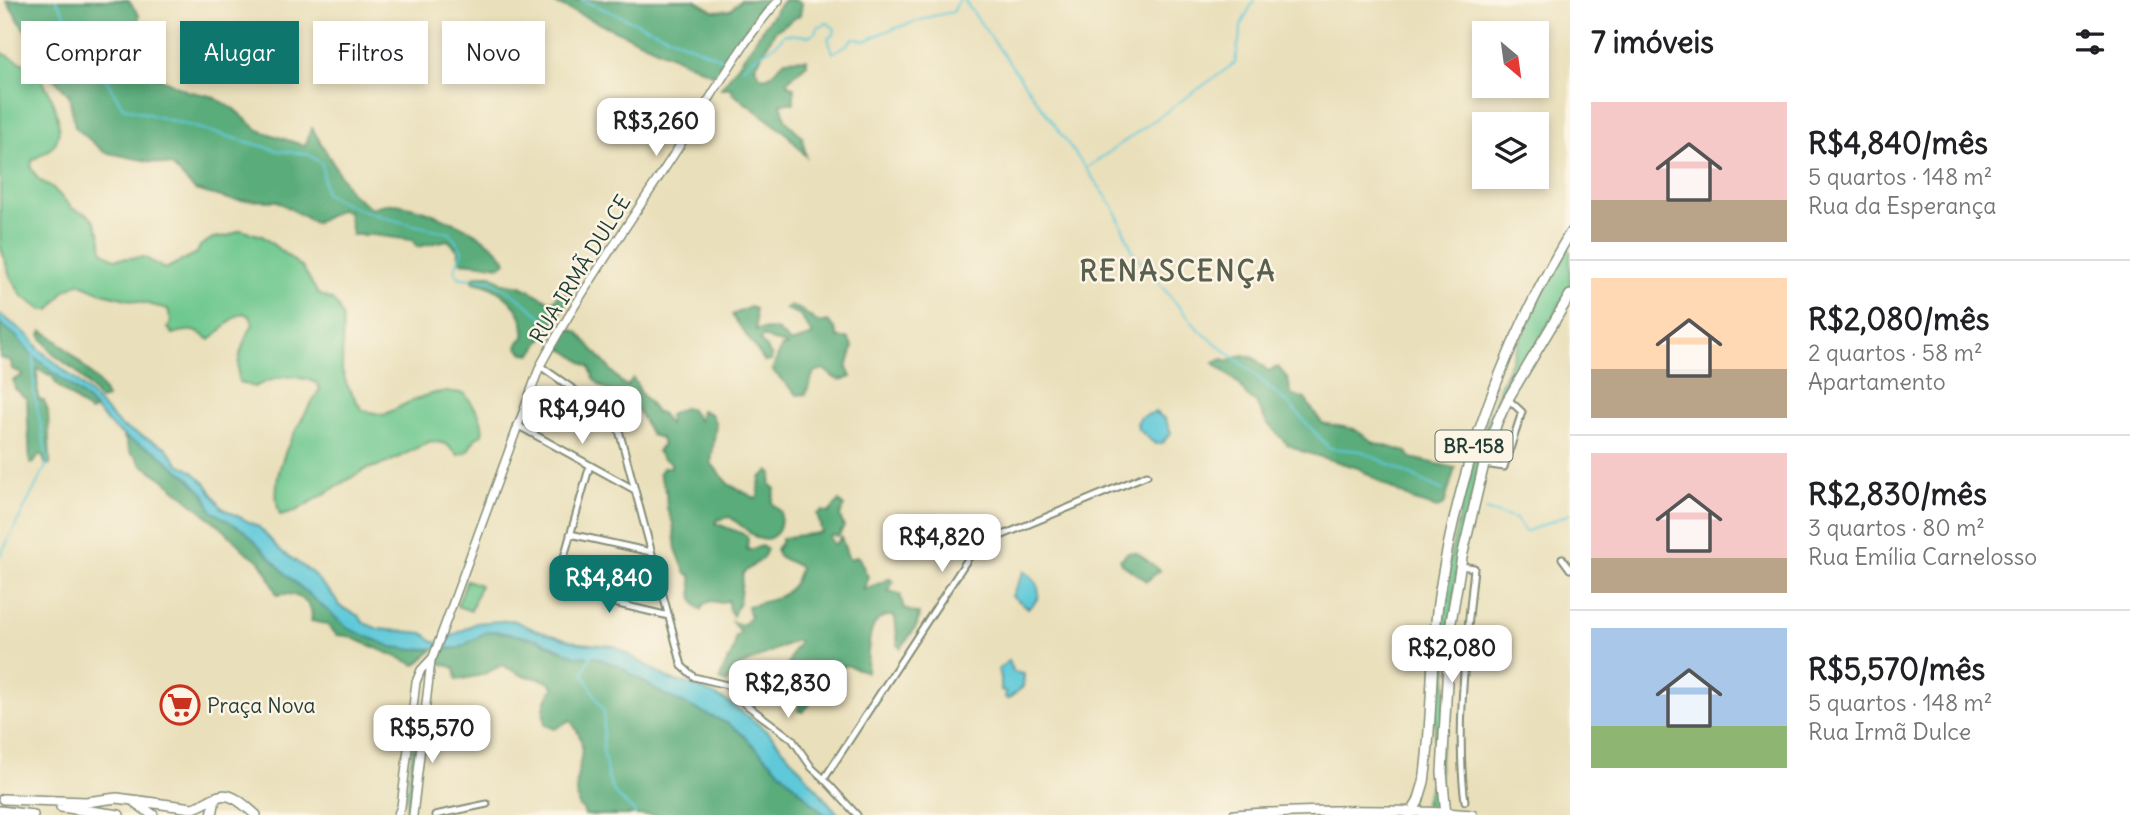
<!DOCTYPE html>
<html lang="pt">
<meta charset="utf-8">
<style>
:root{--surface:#fff;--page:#f2f2f2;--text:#202124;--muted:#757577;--line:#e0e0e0;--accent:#0f766e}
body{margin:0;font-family:Delius,sans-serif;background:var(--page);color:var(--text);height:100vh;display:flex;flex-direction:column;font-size:26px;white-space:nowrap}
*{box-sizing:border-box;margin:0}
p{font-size:23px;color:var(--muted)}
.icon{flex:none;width:38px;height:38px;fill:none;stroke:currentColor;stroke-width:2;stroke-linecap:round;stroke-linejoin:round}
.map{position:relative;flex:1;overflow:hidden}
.panel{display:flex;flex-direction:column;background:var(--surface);width:560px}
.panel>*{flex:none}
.top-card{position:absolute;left:21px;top:21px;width:665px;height:63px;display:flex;gap:14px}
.needle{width:46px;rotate:151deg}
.controls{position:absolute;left:1472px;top:21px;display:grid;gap:14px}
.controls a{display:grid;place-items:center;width:77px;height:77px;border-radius:0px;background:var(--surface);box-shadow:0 4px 10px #0003;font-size:35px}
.price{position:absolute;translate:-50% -60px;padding:0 16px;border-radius:14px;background:#fff;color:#222;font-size:23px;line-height:46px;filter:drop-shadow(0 2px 4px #0008)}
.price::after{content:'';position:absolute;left:50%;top:42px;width:21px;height:16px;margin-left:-10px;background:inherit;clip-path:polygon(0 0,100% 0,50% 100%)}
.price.current{background:var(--accent);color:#fff}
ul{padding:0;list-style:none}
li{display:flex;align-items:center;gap:21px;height:175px;padding:0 21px}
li+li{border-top:2px solid var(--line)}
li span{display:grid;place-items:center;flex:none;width:196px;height:140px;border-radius:0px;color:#555}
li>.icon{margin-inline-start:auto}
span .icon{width:84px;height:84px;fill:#fffc;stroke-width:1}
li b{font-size:30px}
h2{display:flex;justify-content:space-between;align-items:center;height:84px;padding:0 21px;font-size:30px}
.pill{padding:0 24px;border-radius:0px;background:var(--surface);box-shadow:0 4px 10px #0003;font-size:24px;line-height:63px}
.pill.current{background:var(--accent);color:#fff}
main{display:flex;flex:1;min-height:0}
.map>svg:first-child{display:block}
.green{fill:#6ec88f;stroke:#468262;stroke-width:2}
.forest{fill:#5aac7a;stroke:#3c7457;stroke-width:2}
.water{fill:#5ec9d9;stroke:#3e8386;stroke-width:2}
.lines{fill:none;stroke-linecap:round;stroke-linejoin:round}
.stream{stroke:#5ec9d9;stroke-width:2}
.street-casing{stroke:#848e77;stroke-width:9}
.secondary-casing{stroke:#848e77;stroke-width:10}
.highway-casing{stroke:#848e77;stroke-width:12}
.street{stroke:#fff;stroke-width:5}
.secondary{stroke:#fff;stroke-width:7}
.highway{stroke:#fff;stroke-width:9}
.labels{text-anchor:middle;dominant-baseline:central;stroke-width:5;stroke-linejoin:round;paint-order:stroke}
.shield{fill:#fcf5e5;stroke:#617469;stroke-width:2}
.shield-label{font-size:19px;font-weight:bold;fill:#1f3d34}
.street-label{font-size:21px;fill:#1f3d34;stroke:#fcf5e5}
.poi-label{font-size:21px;fill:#1f3d34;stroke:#fcf5e5;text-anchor:start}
.district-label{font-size:28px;font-weight:bold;letter-spacing:2px;fill:#59604f;stroke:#fcf5e5}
</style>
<main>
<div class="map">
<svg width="1570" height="815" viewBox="0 0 1570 815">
<rect width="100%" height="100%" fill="#fcf5e5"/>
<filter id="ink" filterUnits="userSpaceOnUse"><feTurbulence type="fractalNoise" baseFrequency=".0143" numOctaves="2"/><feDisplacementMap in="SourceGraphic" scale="14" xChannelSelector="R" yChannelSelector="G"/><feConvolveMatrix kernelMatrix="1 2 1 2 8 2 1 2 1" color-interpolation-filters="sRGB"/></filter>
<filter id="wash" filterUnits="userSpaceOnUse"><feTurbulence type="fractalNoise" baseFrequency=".00686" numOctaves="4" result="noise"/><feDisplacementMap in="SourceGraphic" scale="28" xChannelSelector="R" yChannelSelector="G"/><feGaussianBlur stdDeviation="1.57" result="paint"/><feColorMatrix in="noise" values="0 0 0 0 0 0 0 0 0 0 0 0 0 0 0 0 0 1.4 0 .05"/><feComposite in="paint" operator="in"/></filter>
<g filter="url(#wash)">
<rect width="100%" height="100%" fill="#e9dfba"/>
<path class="green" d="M0 52C13 58 27 64 37 74 50 88 67 128 54 145 50 151 39 156 32 160L31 168 39 180 52 187 73 209 88 214 94 220 100 234 102 250 114 259 144 257 165 269 197 253 200 246 213 238 228 236 241 230 262 236 303 268 318 294 332 300 337 305 343 319 342 370 347 385 362 410 384 415C411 401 434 386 465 394 474 407 485 418 482 434L475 439 467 452 458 455 446 444 431 441 387 463 364 470 296 511 280 515C265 473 299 424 320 389L317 383C292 373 278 376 254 387L239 382C235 361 243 342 253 324L250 316 243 313 235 317 210 340C196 329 190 329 173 334L168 328 171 321 168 309 102 293 79 283 65 291 50 310H42L22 296 10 276 0 245Z
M1567 246 1570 252V287L1514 383 1477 475 1464 526 1457 562 1439 767V806L1424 804C1435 780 1434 751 1435 725 1436 689 1438 654 1441 618 1456 486 1503 362 1567 246Z
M467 580 480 585 471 611 457 606Z
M416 716H420L410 811H406Z"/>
<path class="forest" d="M6 0H128L139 15 136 54 145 71 187 91 211 96 234 109 258 130 305 146 312 128 350 192 371 208C378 206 386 203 393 204 420 205 496 236 506 262L501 266 461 262 457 249 448 240 417 247 412 240 372 235H352L348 212 340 210 315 223 277 201 232 200 195 190 172 166 104 152 75 127 69 95 53 78 47 53 28 35Z
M548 0H695L714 11 730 10 741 0H767L760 7 714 75Z
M784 0H797L802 4 800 15 775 31 755 67 760 76 765 78 770 76 785 60 807 59V64L787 81 789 86 794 87V103H781L786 121 802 136 806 156 786 133 732 93 731 88H721C744 60 761 28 784 0Z
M479 275H491L503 283 521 286 547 300H555L559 294 566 293 568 300 532 354 523 353 517 347 519 342 524 337C527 309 500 287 474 282L472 278Z
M789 306 799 309 819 323 828 321 835 329 838 338H848L853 347 847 368 851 377C837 383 834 378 824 369L814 372 806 394 797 395 772 370 782 346H787L784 343 773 341 763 336 760 340 772 356 771 361 765 362 732 315 750 307 755 309 756 330 776 329 791 343 813 335 799 314 785 309Z
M0 323 16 336 32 355 84 397 95 410 90 412 57 385 52 376 37 369 38 399 44 401 48 411 50 464 46 465 43 457 39 455 34 463 30 464 27 399 15 389 13 380 22 376 21 373 12 369 11 361 0 358Z
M568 328 578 332 621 382 627 386 633 378C637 383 638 388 641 393 646 401 652 404 655 412L661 413 669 425V415L683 408 690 409 699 421 701 410 711 414 716 424 711 463 728 484 755 498 758 496 760 478 769 471 772 473 770 484 775 489 772 503 781 512C781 527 780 536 764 540L757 538 730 517 717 520 715 523 746 535 748 538 747 549 750 550 761 546 767 549 763 558 743 573 739 602 733 616 729 610 728 600 721 603 711 601 704 604 701 610C687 600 695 587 690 574H686L676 549 673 523 667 509 666 491 659 474 664 467H671V463L662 458 657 451 663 445 661 438 651 435 638 410C631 407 598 385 594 379 592 375 591 371 590 367 577 361 570 349 555 347Z
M42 331C56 336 104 384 107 398L100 400 76 371 53 354 40 335Z
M1243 355 1254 358 1268 371 1278 367 1288 379 1291 394 1305 399 1322 423 1354 429 1375 443 1407 452 1411 458 1455 468 1444 505 1437 508 1415 501 1383 484 1358 468 1301 451 1287 444 1267 423 1256 403 1246 395 1240 385 1214 363 1216 361 1224 359 1227 361Z
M124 437 154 450 189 478 205 495 212 511 245 531 290 578 349 629 392 647 433 650 416 665 348 636 337 635 326 624 311 621C316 603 295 591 277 595L268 574 260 561 245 551 222 528 163 479 140 463 135 455 131 454Z
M839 501 844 506 840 516 844 527 838 536 831 535 830 538 833 544 837 543 841 537 848 557 851 559 858 556 868 577 863 590C872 585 882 584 890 578L893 581 889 591 900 594 904 609 919 614 917 625 901 648 898 646 895 617C866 609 868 654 867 672L846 665 834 671 827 685 803 712 798 711C799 703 807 685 811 677L809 674 802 672 795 692 789 697 779 692 774 686 776 679 785 672 793 651 799 642 796 640 736 668 726 683 720 680C723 662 737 654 735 637L741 633 732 622 743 625 750 617 747 606C774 600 794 597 800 567L778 556 776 549 781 543V539C794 534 808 536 822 532L817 514 823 511 829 513Z
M1128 552 1137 553 1160 570 1147 581 1122 564 1120 560Z
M495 631 538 639 556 649 586 657H595L617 665 665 695 727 723 740 732 825 815H585L583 809 579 807C577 796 575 784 578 773 583 749 586 741 570 720L555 729 545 725C542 710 544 699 554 687 545 677 535 679 522 675 515 673 510 668 502 665L482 675 457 680 455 668 437 662 436 658 439 650 459 648 486 632Z"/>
<path class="water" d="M0 314 29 336 39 349 77 381 122 427 166 447 178 463 192 471 206 484 222 508 259 527 280 550 312 573 336 599 339 606 359 616 364 623 378 629 423 633 435 642H441L476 623 513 620 535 630 579 643 614 646 671 680 693 685 727 701 753 720 773 737 839 815H825L740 732 727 723 665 695 617 665 595 657 575 656 538 639 495 631 486 632 459 648 410 649 392 647 349 629 290 578 245 531 212 511 205 495 189 478 154 450 130 440 112 427 84 397 32 355 16 336 0 323Z
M1155 412 1165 419 1171 433 1162 443 1155 444 1138 429 1137 423 1141 417Z
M1024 571C1039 581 1046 597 1028 608L1012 596Z
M1009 660 1013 672 1024 674 1023 687 1008 699 1005 697 1006 692 1001 690V677L998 670Z"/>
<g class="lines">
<path class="stream" d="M56 0 123 107 280 151 308 154 322 164 325 193C364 216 407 223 450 233L462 251 454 271 460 278 491 280 516 296 553 326
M582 0 727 61
M964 0 1113 206 1134 254 1199 330 1241 363 1291 406 1329 448 1361 451 1442 490
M743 68C755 53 774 51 785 34L808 36 815 33 817 27 828 23 835 29 834 34 828 38 833 53 848 44 853 38 866 41 884 32 933 16 953 12 959 0
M1088 167 1235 63 1242 23 1254 0
M1485 510 1516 519 1525 532 1570 514
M0 556 48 462 34 392V356
M591 655 583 673 604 712 603 749 608 778 615 794 634 811 635 815"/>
</g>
</g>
<g filter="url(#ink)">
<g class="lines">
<g class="street-casing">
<path id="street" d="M540 366 616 419 682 666 694 677 727 685 741 701 792 739 812 768 824 779 857 815
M517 425 635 490
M1484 464 1504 467 1522 412 1508 399
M590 465 555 589 669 616
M570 534 651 552
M1562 558 1570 569
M1461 566 1474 568C1467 640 1455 729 1465 801
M824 779 973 551 979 545 1147 475
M435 815 487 804"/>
</g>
<g class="secondary-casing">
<path id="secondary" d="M398 814 401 807 416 682 421 670 433 657 540 366C581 290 633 218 680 145 711 99 742 40 779 0
M413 815 431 661"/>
</g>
<g class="highway-casing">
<path id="highway" d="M3 799 86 802 117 798 192 808C203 806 210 798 220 796 233 792 247 808 256 815
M132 800 153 815
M61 807 119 815
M0 811 33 815
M212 815 215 799
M1234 815C1312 810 1393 809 1472 815
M1410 815 1418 802 1424 782C1433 720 1430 657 1439 596 1459 468 1504 344 1570 233
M1446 815 1442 772 1450 628 1462 557 1484 464 1497 422 1508 399 1570 295"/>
</g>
<use href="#street" class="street"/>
<use href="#secondary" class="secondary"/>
<use href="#highway" class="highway"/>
</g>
</g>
<defs>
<g id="supermarket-ring" transform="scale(2.0125)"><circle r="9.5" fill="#fcf5e5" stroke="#c8321e" stroke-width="1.5"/><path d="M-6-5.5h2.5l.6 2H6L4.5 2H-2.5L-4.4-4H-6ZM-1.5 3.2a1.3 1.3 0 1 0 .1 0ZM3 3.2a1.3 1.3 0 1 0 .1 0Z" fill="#c8321e"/></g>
</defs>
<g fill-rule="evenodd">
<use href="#supermarket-ring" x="180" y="705"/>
</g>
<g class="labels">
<rect class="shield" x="1435.5" y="430.5" width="77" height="31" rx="5"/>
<g class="shield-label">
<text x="1474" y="446">BR-158</text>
</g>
<g class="street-label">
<text transform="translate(580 269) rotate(-58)">RUA IRMÃ DULCE</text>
</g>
<g class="poi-label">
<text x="207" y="705">Praça Nova</text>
</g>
<g class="district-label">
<text x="1178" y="271">RENASCENÇA</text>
</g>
</g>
</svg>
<div class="controls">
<a><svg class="needle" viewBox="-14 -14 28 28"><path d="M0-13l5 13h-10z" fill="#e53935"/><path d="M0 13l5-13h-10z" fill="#757577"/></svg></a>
<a><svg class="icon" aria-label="layers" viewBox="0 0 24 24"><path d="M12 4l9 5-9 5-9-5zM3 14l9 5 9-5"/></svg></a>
</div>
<b class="price" style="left:656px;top:158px">R$3,260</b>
<b class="price" style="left:582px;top:446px">R$4,940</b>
<b class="price" style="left:942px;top:574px">R$4,820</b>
<b class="price current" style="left:609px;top:615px">R$4,840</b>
<b class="price" style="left:1452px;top:685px">R$2,080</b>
<b class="price" style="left:788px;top:720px">R$2,830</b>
<b class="price" style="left:432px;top:765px">R$5,570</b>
<div class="top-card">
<a class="pill">Comprar</a>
<a class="pill current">Alugar</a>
<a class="pill">Filtros</a>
<a class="pill">Novo</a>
</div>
</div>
<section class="panel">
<h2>7 imóveis<svg class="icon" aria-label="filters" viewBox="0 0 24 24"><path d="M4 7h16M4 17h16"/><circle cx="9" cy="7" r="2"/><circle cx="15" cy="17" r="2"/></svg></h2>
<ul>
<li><span style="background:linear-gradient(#f6c9c9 70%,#b9a48a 0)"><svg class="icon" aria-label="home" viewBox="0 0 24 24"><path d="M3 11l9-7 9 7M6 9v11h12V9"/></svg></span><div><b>R$4,840/mês</b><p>5 quartos · 148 m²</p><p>Rua da Esperança</p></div></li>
<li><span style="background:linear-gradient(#ffd9b3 65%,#b9a48a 0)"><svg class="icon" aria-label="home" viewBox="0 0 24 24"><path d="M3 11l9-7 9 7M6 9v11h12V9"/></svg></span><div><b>R$2,080/mês</b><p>2 quartos · 58 m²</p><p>Apartamento</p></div></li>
<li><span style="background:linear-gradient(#f6c9c9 75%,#b9a48a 0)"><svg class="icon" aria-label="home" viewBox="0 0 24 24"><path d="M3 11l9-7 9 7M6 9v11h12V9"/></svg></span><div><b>R$2,830/mês</b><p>3 quartos · 80 m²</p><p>Rua Emília Carnelosso</p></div></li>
<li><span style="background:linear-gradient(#a9c7e8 70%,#8fb573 0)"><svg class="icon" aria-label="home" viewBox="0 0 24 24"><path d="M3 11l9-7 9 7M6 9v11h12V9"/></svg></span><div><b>R$5,570/mês</b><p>5 quartos · 148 m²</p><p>Rua Irmã Dulce</p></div></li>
</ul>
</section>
</main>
